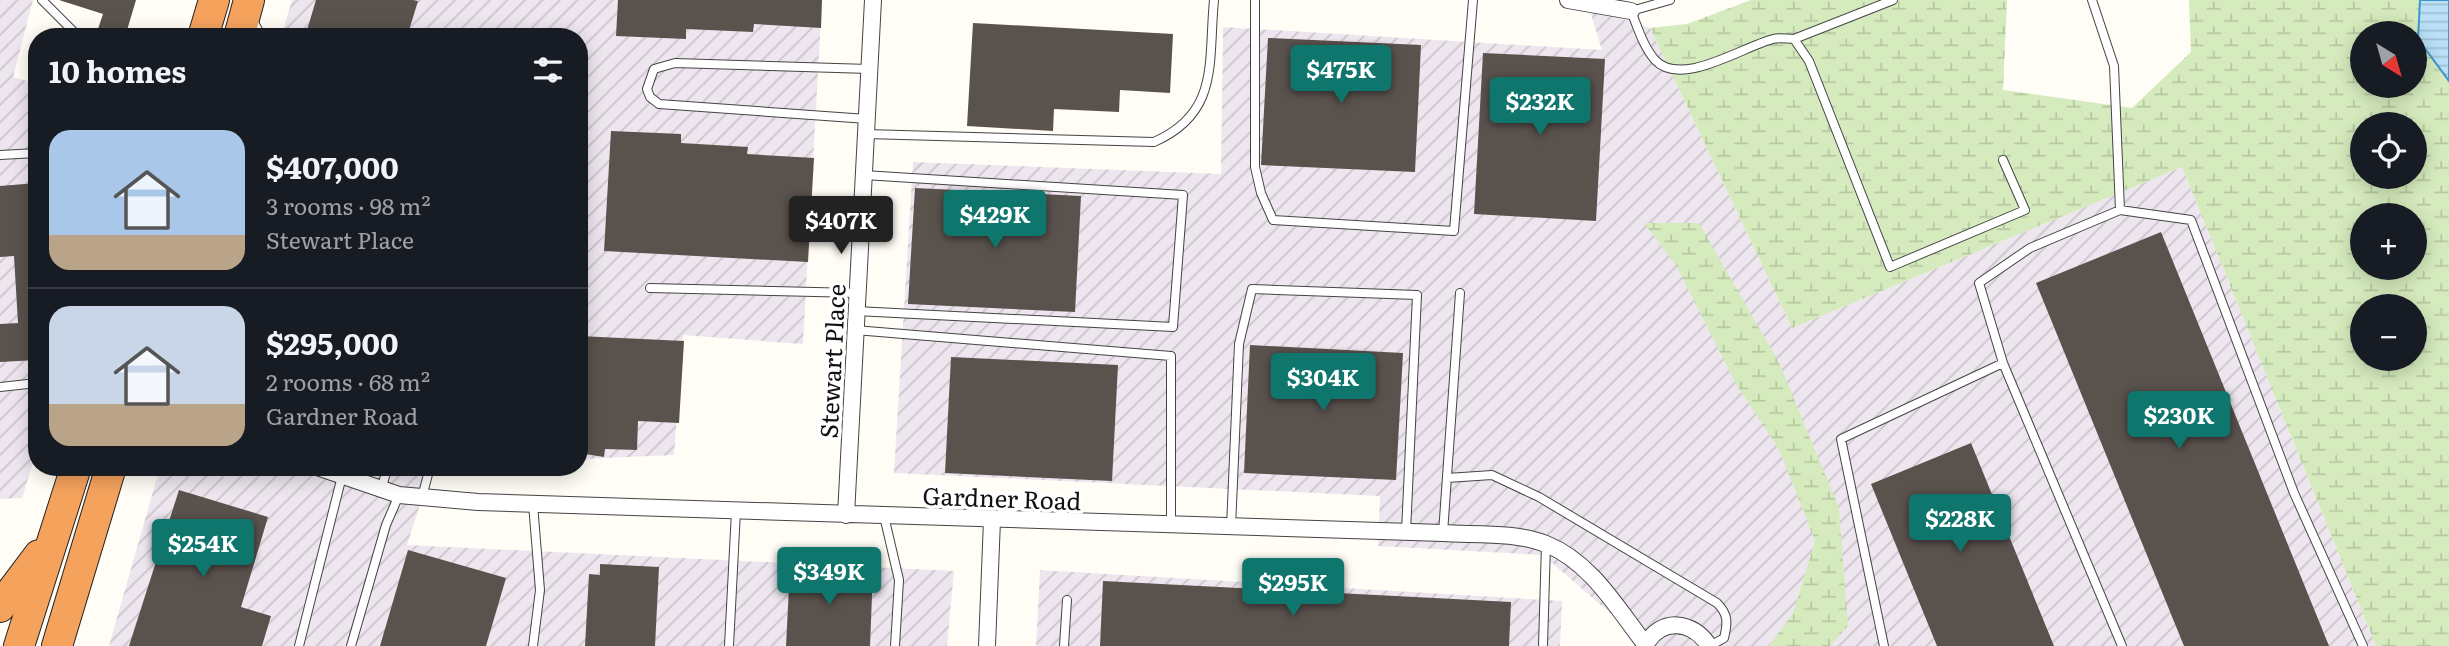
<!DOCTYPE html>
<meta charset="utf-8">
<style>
:root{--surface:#171b24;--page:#242831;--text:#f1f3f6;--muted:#9ea1a6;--line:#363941;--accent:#0f766e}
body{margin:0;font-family:Literata,serif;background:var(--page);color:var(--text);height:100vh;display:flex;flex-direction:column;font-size:26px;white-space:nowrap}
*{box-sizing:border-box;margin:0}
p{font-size:23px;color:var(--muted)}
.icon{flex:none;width:38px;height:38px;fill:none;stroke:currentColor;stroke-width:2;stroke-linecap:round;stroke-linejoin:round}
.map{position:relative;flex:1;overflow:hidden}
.sheet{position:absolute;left:28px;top:28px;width:560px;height:448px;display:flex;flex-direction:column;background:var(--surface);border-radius:28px;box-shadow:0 4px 18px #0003}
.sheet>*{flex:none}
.needle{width:46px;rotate:143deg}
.tools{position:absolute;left:2350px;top:21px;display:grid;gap:14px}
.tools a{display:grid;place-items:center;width:77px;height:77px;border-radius:50%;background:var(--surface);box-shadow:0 4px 18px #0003;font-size:35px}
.price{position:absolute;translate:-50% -60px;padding:0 16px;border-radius:7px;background:var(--accent);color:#fff;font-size:23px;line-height:46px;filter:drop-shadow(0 2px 4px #0008)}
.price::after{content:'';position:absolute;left:50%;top:42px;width:21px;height:16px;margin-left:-10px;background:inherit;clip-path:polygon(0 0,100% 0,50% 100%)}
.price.selected{background:#222;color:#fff}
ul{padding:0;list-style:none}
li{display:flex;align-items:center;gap:21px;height:175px;padding:0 21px}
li+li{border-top:2px solid var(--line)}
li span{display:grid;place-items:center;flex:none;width:196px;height:140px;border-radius:21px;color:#555}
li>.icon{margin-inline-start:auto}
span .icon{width:84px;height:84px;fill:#fffc;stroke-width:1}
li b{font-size:30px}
h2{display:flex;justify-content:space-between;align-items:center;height:84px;padding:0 21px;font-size:30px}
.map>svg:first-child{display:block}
.industrial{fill:url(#industrial-furrows)}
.wetland{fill:url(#wetland-marsh);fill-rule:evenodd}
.water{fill:url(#water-rules);stroke:#3f96cf;stroke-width:2}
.building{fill:#5a524d}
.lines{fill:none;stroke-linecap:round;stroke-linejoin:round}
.lane-casing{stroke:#444;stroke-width:10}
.street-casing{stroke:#444;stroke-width:18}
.highway-casing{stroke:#222;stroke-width:32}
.lane{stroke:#fff;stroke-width:8}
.street{stroke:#fff;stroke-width:16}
.highway{stroke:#f5a25d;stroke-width:30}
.labels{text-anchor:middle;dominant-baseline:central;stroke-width:7;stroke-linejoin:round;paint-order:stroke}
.street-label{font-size:24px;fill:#111;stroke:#fff}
</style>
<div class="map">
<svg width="2449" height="646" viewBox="0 0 2449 646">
<defs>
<pattern id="industrial-furrows" width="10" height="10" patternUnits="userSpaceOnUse" patternTransform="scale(1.75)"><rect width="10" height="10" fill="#eee6ef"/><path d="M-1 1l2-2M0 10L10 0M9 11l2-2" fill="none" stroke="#cbc4cc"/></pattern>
<pattern id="wetland-marsh" width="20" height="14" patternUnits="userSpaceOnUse" patternTransform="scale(1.75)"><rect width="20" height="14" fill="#d5ebbd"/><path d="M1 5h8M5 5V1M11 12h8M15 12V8" fill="none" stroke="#b6c8a1"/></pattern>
<pattern id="water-rules" width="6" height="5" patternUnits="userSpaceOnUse" patternTransform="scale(1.75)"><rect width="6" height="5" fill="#b9e0f7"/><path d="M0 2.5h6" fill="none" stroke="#9ebfd3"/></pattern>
</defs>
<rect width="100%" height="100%" fill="#fffdf5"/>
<path class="industrial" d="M0 0H33L13 77 37 84V449L22 498 0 499Z
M292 0H822L803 344 683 335 674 455 579 459V37H281Z
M1589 8 1650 28 1792 328 2182 167 2376 646H1648L1543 555 1378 546 1380 496 894 473 913 162 1221 174 1223 27 1602 50Z
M160 467H432L407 545 954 571 947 646H109Z
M1040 570 1562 601 1560 646H1036Z"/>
<path class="wetland" d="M1751 0H2007L2003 90 2132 108 2191 52 2189 0H2420L2418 39 2449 81V646H2376L2182 167 1792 328 1650 28 1687 24ZM2362 33H2415V86H2362ZM2362 124H2415V177H2362ZM2362 215H2415V268H2362ZM2362 306H2415V359H2362Z
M1644 223H1699L1779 363 1839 508 1848 626 1830 646H1769L1793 613 1815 541 1779 449 1736 384 1676 265Z"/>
<path class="water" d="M2420 0H2449V81L2418 39Z"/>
<path class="building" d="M59 0H136L125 37 96 35 103 14Z
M316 0H413L418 1 407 37H305Z
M618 0H822L821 28 754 24 753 32 686 29V39L616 36Z
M973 23 1173 34 1170 93 1120 90 1119 112 1054 109 1053 131 967 126Z
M1268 38 1421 45 1415 172 1261 165Z
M1483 53 1605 59 1596 221 1474 214Z
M611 131 681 134V143L748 147 747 154 814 158 808 262 604 251Z
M37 183V360L0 362V324L18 323 14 256 0 257V186Z
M915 188 1081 196 1075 312 908 304Z
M2161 232 2329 646H2184L2036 283Z
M579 336 684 341 679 423 638 421 637 450 605 449 604 457 579 453Z
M1250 345 1403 353 1396 480 1244 473Z
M951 357 1118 365 1112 481 945 473Z
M1971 443 2054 646H1937L1871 484Z
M179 490 268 517 241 607 271 616 262 646H129Z
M408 550 506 578 486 646H380Z
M600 564 659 567 655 646H585L589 574 600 575Z
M790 567 873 570 870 646H786Z
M1103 581 1511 602 1509 646H1100Z"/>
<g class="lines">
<g class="lane-casing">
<path id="lane" d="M42 0 79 37
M1255 0V167L1261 193 1273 220 1454 231 1473 0
M1670 0 1631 11C1638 28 1643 46 1655 60 1681 88 1742 47 1773 39 1779 37 1787 39 1794 39L1809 61 1890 267 2025 210 2003 160
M2092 0 2114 66 2120 210
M253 21 262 37
M1794 39 1893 0
M867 119 659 104 650 97 647 89 654 69 675 63 869 69
M866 134 1154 142C1220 113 1208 62 1214 0
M0 155 37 153
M650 288 857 293
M856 311 1173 327 1183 195 864 175
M855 330 1171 356V525
M2003 363 1979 283 2030 248 2120 210 2191 220 2294 493 2363 646
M0 387 37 383
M1447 478 1492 475 1539 497 1717 603C1728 614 1728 622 1724 638L1710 646
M381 489 388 467
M422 497 430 467
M533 504 540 590 533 646
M884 516 899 580 895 646
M1231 527 1239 344 1252 289 1417 295 1406 532
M1443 533 1460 293
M299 646 342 476
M351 646 386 525 399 495
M729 646 736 511
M1064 646 1067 600
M1543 646 1546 544
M1884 646 1841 439 2003 363 2122 646"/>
</g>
<g class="street-casing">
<path id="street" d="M1568 0 1631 11
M317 467 399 495 478 502 1443 533C1476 535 1516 532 1546 544 1591 562 1617 608 1645 644
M846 515 873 0
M987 646 992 520
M1645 646C1660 617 1693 620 1709 646"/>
</g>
<g class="highway-casing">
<path id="highway" d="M203 37 214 0
M239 37 249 0
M0 607 39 555
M19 646 76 467
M57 646 111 467"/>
</g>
<use href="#lane" class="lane"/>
<use href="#street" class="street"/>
<use href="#highway" class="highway"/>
</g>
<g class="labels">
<g class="street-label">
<text transform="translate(831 361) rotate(-87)">Stewart Place</text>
<text transform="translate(1002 497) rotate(2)">Gardner Road</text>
</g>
</g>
</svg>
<div class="tools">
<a><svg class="needle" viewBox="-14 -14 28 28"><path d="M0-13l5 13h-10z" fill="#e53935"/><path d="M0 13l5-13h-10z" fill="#9ea1a6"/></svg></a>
<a><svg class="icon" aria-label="locate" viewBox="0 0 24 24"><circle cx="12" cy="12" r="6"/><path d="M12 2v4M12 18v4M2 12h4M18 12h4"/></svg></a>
<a>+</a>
<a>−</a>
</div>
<b class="price" style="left:1341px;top:105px">$475K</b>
<b class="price" style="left:1540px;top:137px">$232K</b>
<b class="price" style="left:995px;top:250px">$429K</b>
<b class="price selected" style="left:841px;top:256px">$407K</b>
<b class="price" style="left:1323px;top:413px">$304K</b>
<b class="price" style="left:2179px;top:451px">$230K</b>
<b class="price" style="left:1960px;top:554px">$228K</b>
<b class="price" style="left:203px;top:579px">$254K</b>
<b class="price" style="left:829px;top:607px">$349K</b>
<b class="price" style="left:1293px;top:618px">$295K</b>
<section class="sheet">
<h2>10 homes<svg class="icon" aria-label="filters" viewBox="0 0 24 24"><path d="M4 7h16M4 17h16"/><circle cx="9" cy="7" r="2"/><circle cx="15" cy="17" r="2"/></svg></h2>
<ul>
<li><span style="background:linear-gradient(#a9c7e8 75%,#b9a48a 0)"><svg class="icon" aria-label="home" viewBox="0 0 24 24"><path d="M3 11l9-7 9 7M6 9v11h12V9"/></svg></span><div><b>$407,000</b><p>3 rooms · 98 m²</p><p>Stewart Place</p></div></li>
<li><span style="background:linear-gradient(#c9d6e8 70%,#b9a48a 0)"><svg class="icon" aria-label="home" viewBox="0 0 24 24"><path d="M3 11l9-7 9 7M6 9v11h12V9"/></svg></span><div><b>$295,000</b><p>2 rooms · 68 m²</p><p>Gardner Road</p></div></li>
</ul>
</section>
</div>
